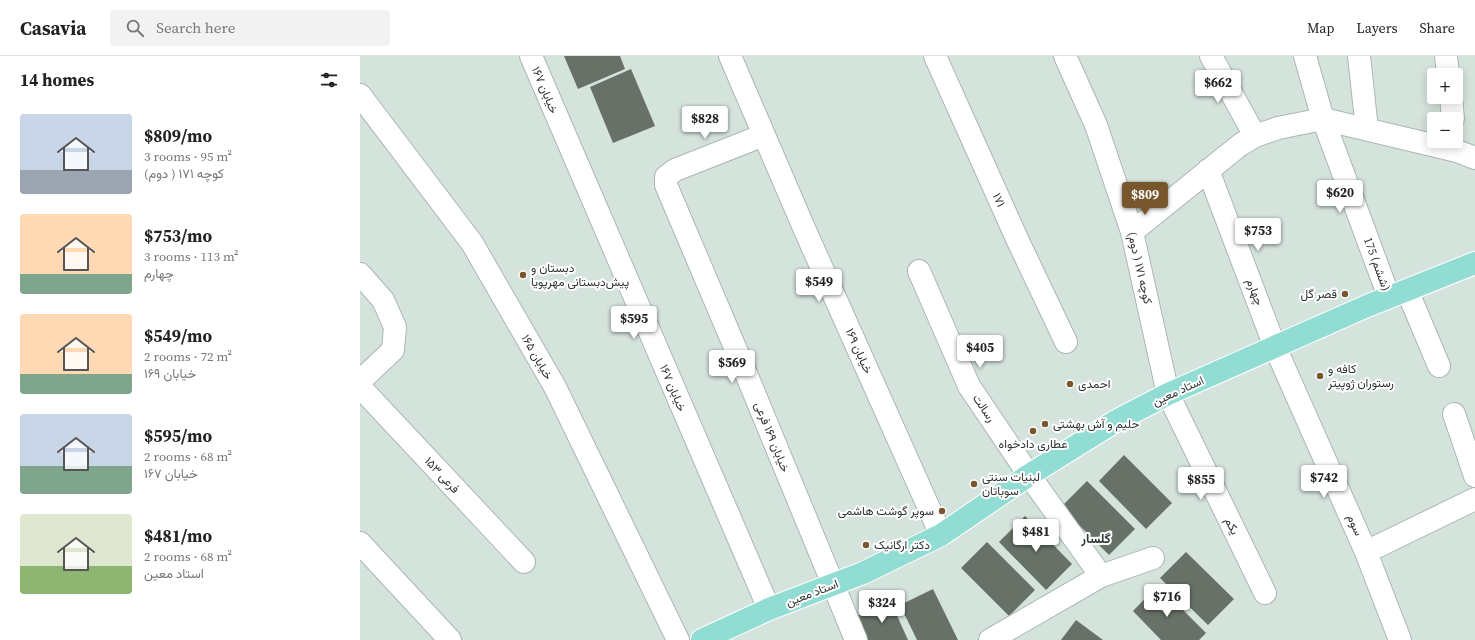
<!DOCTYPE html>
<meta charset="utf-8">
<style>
:root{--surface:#fff;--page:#f2f2f2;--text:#222;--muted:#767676;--line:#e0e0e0;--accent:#78562e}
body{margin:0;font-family:"Source Serif 4",Vazirmatn,serif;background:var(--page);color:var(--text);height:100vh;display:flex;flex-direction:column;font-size:15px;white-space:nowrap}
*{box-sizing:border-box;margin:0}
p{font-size:13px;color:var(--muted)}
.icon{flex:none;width:22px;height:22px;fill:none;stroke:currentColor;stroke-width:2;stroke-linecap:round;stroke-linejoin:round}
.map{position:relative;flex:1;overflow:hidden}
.sheet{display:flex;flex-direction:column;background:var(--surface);width:360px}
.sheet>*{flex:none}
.fabs{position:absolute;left:1067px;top:12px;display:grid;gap:8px}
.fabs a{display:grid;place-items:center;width:36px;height:36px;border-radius:4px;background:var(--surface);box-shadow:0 2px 10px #0003;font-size:20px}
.price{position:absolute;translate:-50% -34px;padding:0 9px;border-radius:4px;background:#fff;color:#222;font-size:13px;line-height:26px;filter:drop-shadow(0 1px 2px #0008)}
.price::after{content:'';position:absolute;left:50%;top:24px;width:12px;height:9px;margin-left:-6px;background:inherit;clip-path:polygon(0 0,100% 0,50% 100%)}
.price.current{background:var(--accent);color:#fff}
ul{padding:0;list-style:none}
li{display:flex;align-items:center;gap:12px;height:100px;padding:0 20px}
li span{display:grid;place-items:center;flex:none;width:112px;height:80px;border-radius:4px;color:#555}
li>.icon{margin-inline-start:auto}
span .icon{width:48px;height:48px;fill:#fffc;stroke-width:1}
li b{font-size:17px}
h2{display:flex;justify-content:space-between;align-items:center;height:48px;padding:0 20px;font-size:17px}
header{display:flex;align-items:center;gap:24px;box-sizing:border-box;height:56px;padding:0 20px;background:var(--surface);border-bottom:1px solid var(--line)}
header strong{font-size:19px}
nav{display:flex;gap:22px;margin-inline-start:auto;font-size:14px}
.search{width:280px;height:36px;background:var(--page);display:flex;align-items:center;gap:10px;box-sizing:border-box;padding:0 14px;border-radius:4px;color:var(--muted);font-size:15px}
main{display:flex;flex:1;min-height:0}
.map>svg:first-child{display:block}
.building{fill:#677167}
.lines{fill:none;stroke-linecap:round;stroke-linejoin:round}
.minor-casing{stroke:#a9b8b0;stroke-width:24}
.major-casing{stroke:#fff;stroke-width:24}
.minor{stroke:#fff;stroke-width:22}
.major{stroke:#91ddd3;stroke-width:22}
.poi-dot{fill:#78562e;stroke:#fff;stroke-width:1.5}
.labels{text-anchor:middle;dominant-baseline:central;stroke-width:4;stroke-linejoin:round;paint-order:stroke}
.street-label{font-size:12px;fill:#2e3431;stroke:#fff}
.poi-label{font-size:12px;fill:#2e3431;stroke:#fff;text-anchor:start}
.neighbourhood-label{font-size:13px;font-weight:bold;fill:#2c3832;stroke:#fff}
</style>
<header>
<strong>Casavia</strong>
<div class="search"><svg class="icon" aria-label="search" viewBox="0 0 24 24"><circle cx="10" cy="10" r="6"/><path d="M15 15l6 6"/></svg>Search here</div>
<nav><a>Map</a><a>Layers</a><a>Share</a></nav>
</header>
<main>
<section class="sheet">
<h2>14 homes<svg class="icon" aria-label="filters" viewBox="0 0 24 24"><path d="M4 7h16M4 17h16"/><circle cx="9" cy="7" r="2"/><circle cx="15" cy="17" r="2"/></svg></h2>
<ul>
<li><span style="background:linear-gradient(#c9d6e8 70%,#9aa5b1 0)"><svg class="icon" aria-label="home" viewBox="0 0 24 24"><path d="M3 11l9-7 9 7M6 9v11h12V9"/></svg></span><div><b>$809/mo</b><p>3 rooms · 95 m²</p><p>کوچه ۱۷۱ ( دوم)</p></div></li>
<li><span style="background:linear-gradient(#ffd9b3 75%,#7fa58c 0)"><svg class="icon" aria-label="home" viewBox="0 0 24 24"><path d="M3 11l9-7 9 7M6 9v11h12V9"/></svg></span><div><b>$753/mo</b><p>3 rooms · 113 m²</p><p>چهارم</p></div></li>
<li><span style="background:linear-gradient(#ffd9b3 75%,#7fa58c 0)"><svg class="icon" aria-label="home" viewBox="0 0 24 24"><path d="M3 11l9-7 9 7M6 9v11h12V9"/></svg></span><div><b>$549/mo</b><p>2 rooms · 72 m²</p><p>خیابان ۱۶۹</p></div></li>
<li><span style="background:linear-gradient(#c9d6e8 65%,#7fa58c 0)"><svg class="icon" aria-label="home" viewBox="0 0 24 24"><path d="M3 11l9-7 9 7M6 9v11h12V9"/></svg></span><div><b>$595/mo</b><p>2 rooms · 68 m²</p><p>خیابان ۱۶۷</p></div></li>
<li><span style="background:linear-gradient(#dfe7d0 65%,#8fb573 0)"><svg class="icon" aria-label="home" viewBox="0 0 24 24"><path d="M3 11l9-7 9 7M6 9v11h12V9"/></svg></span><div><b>$481/mo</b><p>2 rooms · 68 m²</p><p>استاد معین</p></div></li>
</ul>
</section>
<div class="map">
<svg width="1115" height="584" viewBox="0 0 1115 584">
<rect width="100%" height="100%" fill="#d4e3dc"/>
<path class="building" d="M204 0H260L265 13 218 33Z
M271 13 295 70 253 87 230 31Z
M764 399 812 447 786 473 739 425Z
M727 425 775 473 749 499 701 451Z
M665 460 712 508 686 534 639 486Z
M627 486 675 534 649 560 601 512Z
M826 496 874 543 848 569 800 522Z
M798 529 846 577 839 584H801L773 555Z
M573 533 598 584H557L540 549Z
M530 544 548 584H507L496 560Z
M716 564 743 584H701Z"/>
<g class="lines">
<g class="minor-casing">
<path id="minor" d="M171 0 409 553
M370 0 444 172 581 479
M575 0 658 185 706 286
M705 0 736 69 772 176 808 338 905 537
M851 0 895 80
M945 0 963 63 1029 241
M999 0 1007 73
M1086 0 1088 19
M0 39 112 187 195 331 318 584
M1091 41 1093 63
M404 79 315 114 306 121V129L385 315 496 584
M848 114 915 291 1006 496 1040 584
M772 176 880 89 895 80 918 72 963 63 1097 95 1115 102
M559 215 609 330 669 419 741 520
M0 218 23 244 35 271 33 294 0 325
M1047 234 1079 310
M0 331 164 506
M1094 358 1115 420
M0 487 90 584
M1006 496 1115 443
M630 584 741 520 793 502"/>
</g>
<g class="major-casing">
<path id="major" d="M342 584 409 553 503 517 581 479 669 419 756 365 808 338 1007 250 1115 207"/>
</g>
<use href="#minor" class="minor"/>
<use href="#major" class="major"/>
</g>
<g class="poi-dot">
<circle cx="163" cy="219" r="4"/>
<circle cx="985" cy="238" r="4"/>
<circle cx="960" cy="320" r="4"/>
<circle cx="710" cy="328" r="4"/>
<circle cx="685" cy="368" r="4"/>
<circle cx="673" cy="375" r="4"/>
<circle cx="614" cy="428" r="4"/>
<circle cx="582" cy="455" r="4"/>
<circle cx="506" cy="489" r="4"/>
</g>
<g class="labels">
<g class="street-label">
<text transform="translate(185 34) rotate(67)">خیابان ۱۶۷</text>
<text transform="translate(639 144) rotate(66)">۱۷۱</text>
<text transform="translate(1017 208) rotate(70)">175 (ششم)</text>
<text transform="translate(780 212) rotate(77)">کوچه ۱۷۱ ( دوم)</text>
<text transform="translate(895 236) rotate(69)">چهارم</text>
<text transform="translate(499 295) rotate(66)">خیابان ۱۶۹</text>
<text transform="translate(177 301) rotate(60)">خیابان ۱۶۵</text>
<text transform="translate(313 332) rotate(67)">خیابان ۱۶۷</text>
<text transform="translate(818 335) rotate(-25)">استاد معین</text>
<text transform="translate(624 352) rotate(56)">رسالت</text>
<text transform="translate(412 381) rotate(68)">خیابان ۱۶۹ فرعی</text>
<text transform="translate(82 419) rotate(47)">۱۵۳ فرعی</text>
<text transform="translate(995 469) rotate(66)">سوم</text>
<text transform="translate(872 470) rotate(64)">یکم</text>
<text transform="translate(452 537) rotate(-21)">استاد معین</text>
</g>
<g class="poi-label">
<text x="171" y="212">دبستان و<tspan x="171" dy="14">پیش‌دبستانی مهرپویا</tspan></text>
<text x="977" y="238" text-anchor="end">قصر گل</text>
<text x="968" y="313">کافه و<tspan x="968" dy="14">رستوران ژوپیتر</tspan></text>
<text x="718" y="328">احمدی</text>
<text x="693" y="368">حلیم و آش بهشتی</text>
<text x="673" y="388" text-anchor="middle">عطاری دادخواه</text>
<text x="622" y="421">لبنیات سنتی<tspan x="622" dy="14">سوباتان</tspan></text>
<text x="574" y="455" text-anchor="end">سوپر گوشت هاشمی</text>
<text x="514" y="489">دکتر ارگانیک</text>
</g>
<g class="neighbourhood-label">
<text x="736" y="482">گلسار</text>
</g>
</g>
</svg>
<div class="fabs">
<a>+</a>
<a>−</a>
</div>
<b class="price" style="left:858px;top:48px">$662</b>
<b class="price" style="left:345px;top:84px">$828</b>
<b class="price" style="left:980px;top:158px">$620</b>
<b class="price current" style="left:785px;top:160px">$809</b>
<b class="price" style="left:898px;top:196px">$753</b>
<b class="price" style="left:459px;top:247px">$549</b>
<b class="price" style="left:274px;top:284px">$595</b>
<b class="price" style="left:620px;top:313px">$405</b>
<b class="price" style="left:372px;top:328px">$569</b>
<b class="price" style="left:964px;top:443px">$742</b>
<b class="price" style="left:841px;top:445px">$855</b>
<b class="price" style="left:676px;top:497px">$481</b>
<b class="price" style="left:807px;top:562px">$716</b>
<b class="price" style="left:522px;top:568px">$324</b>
</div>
</main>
